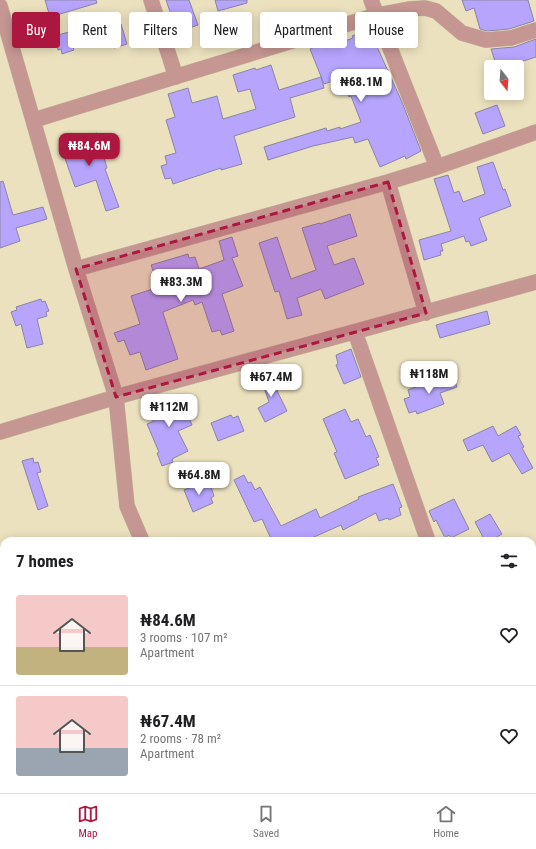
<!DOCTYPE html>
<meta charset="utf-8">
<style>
:root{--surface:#fff;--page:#f2f2f2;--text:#202124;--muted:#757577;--line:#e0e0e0;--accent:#ac173f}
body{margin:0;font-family:"Roboto Condensed",sans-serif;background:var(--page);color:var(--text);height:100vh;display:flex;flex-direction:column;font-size:15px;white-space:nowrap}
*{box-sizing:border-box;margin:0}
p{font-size:13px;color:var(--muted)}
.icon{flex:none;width:22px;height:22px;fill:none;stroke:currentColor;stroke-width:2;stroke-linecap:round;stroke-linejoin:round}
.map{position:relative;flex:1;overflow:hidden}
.details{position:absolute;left:0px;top:537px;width:536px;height:256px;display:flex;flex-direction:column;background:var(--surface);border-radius:12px 12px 0 0;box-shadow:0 2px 10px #0003}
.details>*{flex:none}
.hud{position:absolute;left:12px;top:12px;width:512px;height:36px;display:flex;gap:8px}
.needle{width:26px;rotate:163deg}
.fabs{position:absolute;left:484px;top:60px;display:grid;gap:8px}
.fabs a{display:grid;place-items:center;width:40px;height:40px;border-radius:4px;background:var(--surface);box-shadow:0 2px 10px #0003;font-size:20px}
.price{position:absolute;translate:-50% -34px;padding:0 9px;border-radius:8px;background:#fff;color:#222;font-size:13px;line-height:26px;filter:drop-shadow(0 1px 2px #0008)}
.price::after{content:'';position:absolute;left:50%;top:24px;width:12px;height:9px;margin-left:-6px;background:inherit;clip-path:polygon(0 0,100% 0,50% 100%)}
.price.on{background:var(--accent);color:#fff}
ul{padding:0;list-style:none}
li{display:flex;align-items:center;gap:12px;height:100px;padding:0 16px}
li+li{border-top:1px solid var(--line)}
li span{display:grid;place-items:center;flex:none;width:112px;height:80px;border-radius:4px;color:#555}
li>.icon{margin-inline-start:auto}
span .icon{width:48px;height:48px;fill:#fffc;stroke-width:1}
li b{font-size:17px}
h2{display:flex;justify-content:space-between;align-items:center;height:48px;padding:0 16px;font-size:17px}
.chip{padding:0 14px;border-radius:4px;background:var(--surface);box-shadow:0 2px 10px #0003;font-size:14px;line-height:36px}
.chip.on{background:var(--accent);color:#fff}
.tab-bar{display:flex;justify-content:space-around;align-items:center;height:56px;border-top:1px solid var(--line);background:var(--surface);font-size:11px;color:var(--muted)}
.tab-bar a{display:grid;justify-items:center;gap:2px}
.tab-bar .on{color:var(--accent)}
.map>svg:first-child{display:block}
.building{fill:#b6a4fd;stroke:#8a85a5}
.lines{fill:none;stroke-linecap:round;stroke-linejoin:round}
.minor-casing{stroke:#c4bc9d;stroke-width:16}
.tertiary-casing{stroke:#c4bc9d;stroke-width:19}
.minor{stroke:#c59692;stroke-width:15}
.tertiary{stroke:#c59692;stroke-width:18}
.marked{fill:#ac173f;fill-opacity:0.2;stroke:#ac173f;stroke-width:3;stroke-dasharray:8 5;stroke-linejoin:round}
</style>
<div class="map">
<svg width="536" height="793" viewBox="0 0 536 793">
<rect width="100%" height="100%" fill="#ebe1be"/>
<path class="building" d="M45 0H96L97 3 50 17Z
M166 0H189L198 25 177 32Z
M215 0H247V3L218 11Z
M462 0H528L534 21 509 29 487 31 480 29 474 8 466 11Z
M121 24 127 44 114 48 108 28Z
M369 29 402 102 421 151 406 159 405 156 380 167 368 139 355 143 353 137 313 146 268 160 264 147 326 128 327 131 340 127V129L361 122 351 96 349 97 342 78 324 84 310 49 324 43 326 48 353 38 352 36Z
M69 32 74 50 62 54 61 49 58 50 54 36Z
M536 39V57L514 64 515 67H497L491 49 514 47Z
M271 65 279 90 321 77 324 88 290 98 295 117 234 136 242 164 221 170V168L173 184 171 178 165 179 161 166 167 164 165 156 176 153 166 120 175 117 168 94 188 88 192 103 217 96 223 119 256 109 250 89 238 92 233 75 255 68 256 70Z
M497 105 505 126 483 134 475 113Z
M97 133 107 168 105 169 119 207 106 211 96 180 75 187 60 144Z
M493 162 503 190 505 189 511 206 479 218 487 240 471 246 469 241 466 242 464 236 441 244 443 251H440L441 255 424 260 419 240 451 231 434 179 448 175 454 193 459 191 463 202 485 194 477 167Z
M3 181 13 215 43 207 47 219 16 228 20 241 0 248V182Z
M350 214 357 236 327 246 334 265 354 258 364 284 325 299 321 289 297 298 302 315 287 319 279 291 275 292 259 243 277 237 291 279 316 270 302 228 320 223V224Z
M232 237 238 256 232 258 243 286 222 294 234 331 222 335 220 330 212 332 202 302 195 305 193 300 163 312V313L178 359 146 370 140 352 130 355 124 340 118 342 114 333 140 324 131 296 159 287 151 265 188 254 189 258 195 257 199 269 224 260 219 241Z
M41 299 42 302 45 301 49 311 46 312 47 316 37 319 43 344 27 348 21 324 16 326 11 312 17 310 16 307Z
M487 311 490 324 440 338 436 325Z
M351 349 361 377 344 384 336 365 338 364 336 355Z
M270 369 278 393 287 411 265 422 258 408 269 402 259 373Z
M452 374 457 387 440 393 444 404 417 414 416 411 409 413 404 399 410 397 408 390Z
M179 394 192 425 178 431 188 451 172 459 173 462 162 466 157 453 159 452 147 424 154 421 148 407Z
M345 409 351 422 358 419 366 437 370 435 379 457 376 458 379 465 345 479 334 453 337 452 323 419Z
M231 415 233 418 238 416 244 431 218 441 211 423Z
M493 426 498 436 516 426 521 435 518 436 524 447 522 448 533 468 522 474 509 453 492 462 483 445 468 451 463 440Z
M33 458 34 463 38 462 41 472 37 473 48 506 38 510 22 461Z
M244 475 248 483 251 482 255 490 260 487 281 526 316 509 320 518 359 499 358 497 393 484 402 507 399 508 401 515 389 520 388 518 379 521 376 513 343 530 341 525 305 541H272L262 519 254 522 234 480Z
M205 482 207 488 211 487 214 496 211 498 213 503 193 512 184 490Z
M454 499 469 529 451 538 449 535 445 538 436 520 434 522 429 511Z
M490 514 502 534 490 541H485L475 522Z"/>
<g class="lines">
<g class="minor-casing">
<path id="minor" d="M151 0 176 77
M371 0 437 167
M0 6 76 269 116 397 127 506 142 541
M34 120 377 15 409 9 425 8 436 11 462 33 486 40 511 38 536 30
M388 182 426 313
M76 269 388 182 437 167 536 132
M355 332 428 541
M0 432 116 397 536 282
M532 722 536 724
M0 753 4 760
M532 785 536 789
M20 789 23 793
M295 789 298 793"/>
</g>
<g class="tertiary-casing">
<path id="tertiary" d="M532 597 536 592
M381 793 384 789"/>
</g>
<use href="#minor" class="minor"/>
<use href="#tertiary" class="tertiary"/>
</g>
<path class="marked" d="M388 182 426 313 116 397 76 269Z"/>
</svg>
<div class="fabs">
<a><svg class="needle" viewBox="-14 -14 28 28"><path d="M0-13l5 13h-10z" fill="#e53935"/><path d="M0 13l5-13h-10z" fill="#757577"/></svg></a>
</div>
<b class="price" style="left:361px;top:103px">₦68.1M</b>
<b class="price on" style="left:89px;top:167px">₦84.6M</b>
<b class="price" style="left:181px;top:303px">₦83.3M</b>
<b class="price" style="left:429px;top:395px">₦118M</b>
<b class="price" style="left:271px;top:398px">₦67.4M</b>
<b class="price" style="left:169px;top:428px">₦112M</b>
<b class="price" style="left:199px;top:496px">₦64.8M</b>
<div class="hud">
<a class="chip on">Buy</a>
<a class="chip">Rent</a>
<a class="chip">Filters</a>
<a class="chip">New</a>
<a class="chip">Apartment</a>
<a class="chip">House</a>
</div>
<section class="details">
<h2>7 homes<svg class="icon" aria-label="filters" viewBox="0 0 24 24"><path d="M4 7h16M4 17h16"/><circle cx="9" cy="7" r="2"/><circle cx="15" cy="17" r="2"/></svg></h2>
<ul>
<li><span style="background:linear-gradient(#f6c9c9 65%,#c2b280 0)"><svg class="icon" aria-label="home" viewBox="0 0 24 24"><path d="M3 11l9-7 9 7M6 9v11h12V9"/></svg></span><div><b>₦84.6M</b><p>3 rooms · 107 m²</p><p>Apartment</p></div><svg class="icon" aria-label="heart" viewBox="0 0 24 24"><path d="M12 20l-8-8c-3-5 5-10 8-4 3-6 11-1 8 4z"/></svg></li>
<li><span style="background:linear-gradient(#f6c9c9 65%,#9aa5b1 0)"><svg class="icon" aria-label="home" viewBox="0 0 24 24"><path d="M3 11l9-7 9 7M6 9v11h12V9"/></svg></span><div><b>₦67.4M</b><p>2 rooms · 78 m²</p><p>Apartment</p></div><svg class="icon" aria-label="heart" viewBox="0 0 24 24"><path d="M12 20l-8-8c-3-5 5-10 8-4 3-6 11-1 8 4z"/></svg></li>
</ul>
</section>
</div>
<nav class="tab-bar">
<a class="on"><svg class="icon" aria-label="map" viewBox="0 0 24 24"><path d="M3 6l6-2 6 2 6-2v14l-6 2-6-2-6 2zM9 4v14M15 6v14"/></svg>Map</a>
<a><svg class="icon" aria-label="saved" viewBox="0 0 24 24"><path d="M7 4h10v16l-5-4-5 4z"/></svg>Saved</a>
<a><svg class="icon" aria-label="home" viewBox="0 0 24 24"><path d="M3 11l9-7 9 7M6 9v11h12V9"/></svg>Home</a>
</nav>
